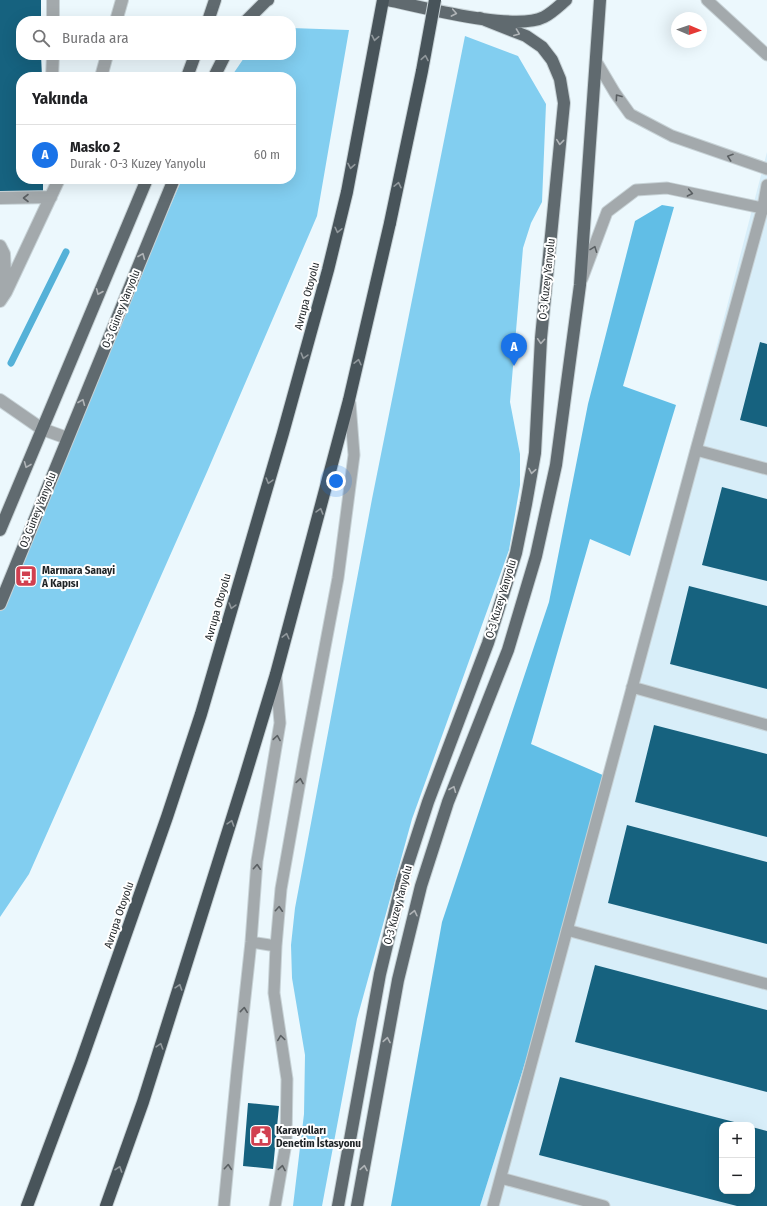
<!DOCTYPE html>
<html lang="tr">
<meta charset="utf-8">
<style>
:root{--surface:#fff;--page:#f2f2f2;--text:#202124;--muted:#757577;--line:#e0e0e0;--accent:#1a73e8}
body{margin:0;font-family:"Fira Sans Condensed",sans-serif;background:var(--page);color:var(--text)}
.controls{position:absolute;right:12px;bottom:12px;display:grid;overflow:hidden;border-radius:8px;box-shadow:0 4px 16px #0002}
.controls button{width:36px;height:36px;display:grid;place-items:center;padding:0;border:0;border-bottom:1px solid var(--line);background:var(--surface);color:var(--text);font:20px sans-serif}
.compass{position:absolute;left:671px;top:12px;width:36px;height:36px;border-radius:50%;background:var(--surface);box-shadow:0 4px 16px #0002;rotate:92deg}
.you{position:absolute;left:336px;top:481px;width:14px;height:14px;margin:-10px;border:3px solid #fff;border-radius:50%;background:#1a73e8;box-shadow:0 0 0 6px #1a73e833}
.badge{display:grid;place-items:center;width:26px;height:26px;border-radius:50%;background:var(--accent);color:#fff;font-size:13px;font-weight:700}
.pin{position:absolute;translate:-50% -33px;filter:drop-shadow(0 1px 2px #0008)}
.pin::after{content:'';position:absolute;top:21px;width:14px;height:12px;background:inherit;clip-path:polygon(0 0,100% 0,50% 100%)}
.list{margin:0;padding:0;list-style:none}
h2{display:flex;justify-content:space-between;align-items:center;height:52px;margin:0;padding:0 16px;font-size:17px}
h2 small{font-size:13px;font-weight:400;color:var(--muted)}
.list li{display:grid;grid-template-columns:26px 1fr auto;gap:12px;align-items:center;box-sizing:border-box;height:60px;padding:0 16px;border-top:1px solid var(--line)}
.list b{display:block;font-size:15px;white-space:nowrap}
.list p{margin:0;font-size:13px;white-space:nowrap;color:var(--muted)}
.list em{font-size:13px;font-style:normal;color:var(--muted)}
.icon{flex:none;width:22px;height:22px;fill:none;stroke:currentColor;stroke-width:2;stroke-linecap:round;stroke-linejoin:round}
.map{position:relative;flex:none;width:767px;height:1206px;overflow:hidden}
.search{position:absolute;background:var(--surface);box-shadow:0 4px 16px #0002;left:16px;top:16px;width:280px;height:44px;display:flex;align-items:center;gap:10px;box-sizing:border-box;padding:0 14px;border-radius:16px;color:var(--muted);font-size:15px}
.panel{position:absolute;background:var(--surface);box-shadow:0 4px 16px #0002;left:16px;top:72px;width:280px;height:112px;border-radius:16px}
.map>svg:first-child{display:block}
.built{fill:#d8eef9;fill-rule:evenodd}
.green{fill:#82cef0}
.forest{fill:#61bee6}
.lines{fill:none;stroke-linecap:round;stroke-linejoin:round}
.stream{stroke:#54b1d8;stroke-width:7}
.building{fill:#16627f}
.lane-casing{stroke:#c7d2d6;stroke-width:13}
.street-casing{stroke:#c7d2d6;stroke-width:14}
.primary-casing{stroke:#c7d2d6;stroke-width:14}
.highway-casing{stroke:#c7d2d6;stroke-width:14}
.lane{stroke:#a3a9ac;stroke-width:11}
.street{stroke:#a3a9ac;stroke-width:12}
.primary{stroke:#606a6f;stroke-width:12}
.highway{stroke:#48545a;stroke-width:12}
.highway-bridge-casing{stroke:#c7d2d6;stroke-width:14;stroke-linecap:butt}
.highway-bridge{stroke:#48545a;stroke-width:12}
.oneway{stroke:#b0b4b7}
.oneway2{stroke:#91989c}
.oneway3{stroke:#5a5f62}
.labels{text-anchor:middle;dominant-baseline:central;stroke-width:4;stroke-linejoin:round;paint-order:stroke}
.street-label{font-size:11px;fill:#1e2326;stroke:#fff}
.poi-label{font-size:11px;font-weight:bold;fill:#1e2326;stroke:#fff;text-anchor:start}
</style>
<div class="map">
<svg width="767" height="1206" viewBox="0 0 767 1206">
<rect width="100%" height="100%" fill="#ecf8fd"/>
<path class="built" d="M767,152V1206H480L558,958ZM722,1125H752V1191H722Z"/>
<path class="green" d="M291,28L349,30L317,216L207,472L29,874L0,917V600L182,179H291V77H231L246,55H291Z
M465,36L518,56L546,104L542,202L531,223L523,248L510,402L520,454V485L509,550L412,819L357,1019L322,1206H293L304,1114L305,1055L292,978L291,945L295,908L372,499Z"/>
<path class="forest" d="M662,205L674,207L623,386L676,405L630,556L590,539L531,744L605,776L558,958L480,1206H391L442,922L549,602L588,404L635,221Z"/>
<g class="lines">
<path class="stream" d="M11,363L66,252"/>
</g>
<path class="building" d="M0,0H41V21H21V55H41L42,77H21V179H43V192L0,193Z
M760,342L767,344V427L740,420Z
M722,487L767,499V581L702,565Z
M689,586L767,606V689L670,664Z
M654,725L767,754V837L635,802Z
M627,825L767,862V944L608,903Z
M595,965L767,1010V1092L575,1042Z
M560,1077L742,1124L722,1125V1191H752V1127L767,1131V1206H737L539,1155Z
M248,1103L279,1106L273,1169L243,1166Z"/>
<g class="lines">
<g class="lane-casing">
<path id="lane" d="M707,0L767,55
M596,61L615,93L630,114L672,136L767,169
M582,279L607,212L636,190L667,188L767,209
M696,450L767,469
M632,687L767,725
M567,930L767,984
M251,942L276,946
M501,1178L604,1206
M224,1206L237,1071L251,942L257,861L280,723L276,676
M275,1206L286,1143L287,1079L274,993L276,946L281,889L305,753L338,578L354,455L350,403
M493,1206L696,450L763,207L767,185"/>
</g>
<g class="street-casing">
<path id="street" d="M53,21V0
M116,21L122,0
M52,77L53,55
M101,77L107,55
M0,198L51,197
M0,246L4,254L6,292L0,301
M6,292L59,179
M0,400L42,429L67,438"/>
</g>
<g class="primary-casing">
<path id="primary" d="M388,0C422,7 515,32 544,17C552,13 560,5 566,0
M208,21L215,0
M246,21L266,1L268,0
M187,77L195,55
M214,77L225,55
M0,530L147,179
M0,604L174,179
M338,1206L380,974L402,882L428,802L488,643L516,553L526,504L535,453L541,338L564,103L560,79L552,60L542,47L526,36L480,18
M357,1206L398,980L421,886L448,802L508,650L536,556L556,465L580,285L600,0"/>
</g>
<g class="highway-casing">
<path id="highway" d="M27,1206L81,1062L167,817L201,714L283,433L328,270L347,192L383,0
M106,1206L143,1102L244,780L276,674L349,400L390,223"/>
</g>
<use href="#lane" class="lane"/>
<use href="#street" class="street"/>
<use href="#primary" class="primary"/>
<use href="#highway" class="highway"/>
<g class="highway-bridge-casing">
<path id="highway-bridge" d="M390,223L422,71L435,0"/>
</g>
<use href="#highway-bridge" class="highway-bridge"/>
</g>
<defs><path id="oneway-chevron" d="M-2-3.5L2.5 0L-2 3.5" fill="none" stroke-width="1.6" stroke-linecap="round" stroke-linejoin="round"/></defs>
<g class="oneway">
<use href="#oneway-chevron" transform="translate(454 13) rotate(11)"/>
<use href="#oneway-chevron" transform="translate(517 33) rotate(21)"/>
<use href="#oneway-chevron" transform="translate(560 142) rotate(96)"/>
<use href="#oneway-chevron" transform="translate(142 256) rotate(-68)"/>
<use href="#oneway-chevron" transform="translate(99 292) rotate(113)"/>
<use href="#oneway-chevron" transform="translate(541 341) rotate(94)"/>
<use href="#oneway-chevron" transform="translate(82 402) rotate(-68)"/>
<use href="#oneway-chevron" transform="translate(27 465) rotate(112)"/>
<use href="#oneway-chevron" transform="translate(532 471) rotate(100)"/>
<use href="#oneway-chevron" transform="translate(453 789) rotate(-68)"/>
<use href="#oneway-chevron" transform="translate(414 913) rotate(-77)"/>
<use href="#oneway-chevron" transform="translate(387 1040) rotate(-80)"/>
<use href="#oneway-chevron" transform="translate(364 1168) rotate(-80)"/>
</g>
<g class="oneway2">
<use href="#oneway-chevron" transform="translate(375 38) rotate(101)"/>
<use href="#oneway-chevron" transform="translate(425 58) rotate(-80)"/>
<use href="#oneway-chevron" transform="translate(351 166) rotate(100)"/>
<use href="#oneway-chevron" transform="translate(398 185) rotate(-78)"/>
<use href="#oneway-chevron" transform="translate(338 230) rotate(103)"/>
<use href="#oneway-chevron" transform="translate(304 356) rotate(106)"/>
<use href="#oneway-chevron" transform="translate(358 362) rotate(-77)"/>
<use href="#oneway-chevron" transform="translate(269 481) rotate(106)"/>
<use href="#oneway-chevron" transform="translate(320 511) rotate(-74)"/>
<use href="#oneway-chevron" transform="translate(232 606) rotate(106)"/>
<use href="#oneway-chevron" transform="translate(286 636) rotate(-76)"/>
<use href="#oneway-chevron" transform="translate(231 823) rotate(-72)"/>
<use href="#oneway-chevron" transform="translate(179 987) rotate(-72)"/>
<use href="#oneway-chevron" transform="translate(160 1046) rotate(-73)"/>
<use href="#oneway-chevron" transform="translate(119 1169) rotate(-71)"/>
</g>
<g class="oneway3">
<use href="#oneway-chevron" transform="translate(618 97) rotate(-126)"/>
<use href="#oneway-chevron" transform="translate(730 157) rotate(-161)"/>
<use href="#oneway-chevron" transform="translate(690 193) rotate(11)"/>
<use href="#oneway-chevron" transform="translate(26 198) rotate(180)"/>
<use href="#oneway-chevron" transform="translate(594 249) rotate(-69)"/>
<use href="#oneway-chevron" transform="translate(277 738) rotate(-81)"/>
<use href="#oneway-chevron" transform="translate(300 781) rotate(-80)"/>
<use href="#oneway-chevron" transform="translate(257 867) rotate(-86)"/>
<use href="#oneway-chevron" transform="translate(279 909) rotate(-86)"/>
<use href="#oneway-chevron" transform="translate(244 1010) rotate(-84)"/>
<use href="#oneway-chevron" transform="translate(281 1038) rotate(-98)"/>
<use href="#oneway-chevron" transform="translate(228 1167) rotate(-85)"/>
<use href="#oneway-chevron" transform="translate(282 1168) rotate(-80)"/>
</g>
<defs>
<g id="bus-square" transform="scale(1.15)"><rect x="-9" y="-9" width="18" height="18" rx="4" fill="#d14050" stroke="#fff"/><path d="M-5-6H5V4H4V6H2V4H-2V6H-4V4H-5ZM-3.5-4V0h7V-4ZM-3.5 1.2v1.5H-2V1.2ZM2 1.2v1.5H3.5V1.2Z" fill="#fff"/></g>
<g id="civic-square" transform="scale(1.15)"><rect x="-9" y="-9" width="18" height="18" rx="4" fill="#d14050" stroke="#fff"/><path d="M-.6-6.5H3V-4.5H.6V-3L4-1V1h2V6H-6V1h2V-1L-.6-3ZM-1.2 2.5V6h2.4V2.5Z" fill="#fff"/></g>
</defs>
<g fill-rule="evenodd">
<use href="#bus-square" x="26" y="576"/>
<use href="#civic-square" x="261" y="1136"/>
</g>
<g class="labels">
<g class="street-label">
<text transform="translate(547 279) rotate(-84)">O-3 Kuzey Yanyolu</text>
<text transform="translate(307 296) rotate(-75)">Avrupa Otoyolu</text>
<text transform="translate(121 309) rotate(-68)">O-3 Güney Yanyolu</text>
<text transform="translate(38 510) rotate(-68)">O3 Güney Yanyolu</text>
<text transform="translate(501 599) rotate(-73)">O-3 Kuzey Yanyolu</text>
<text transform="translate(218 607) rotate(-74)">Avrupa Otoyolu</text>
<text transform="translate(398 905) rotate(-75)">O-3 Kuzey Yanyolu</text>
<text transform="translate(119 915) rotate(-71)">Avrupa Otoyolu</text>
</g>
<g class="poi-label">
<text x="42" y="570">Marmara Sanayi<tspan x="42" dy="13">A Kapısı</tspan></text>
<text x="276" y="1130">Karayolları<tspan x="276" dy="13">Denetim İstasyonu</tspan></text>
</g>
</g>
</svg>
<div class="controls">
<button>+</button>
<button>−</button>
</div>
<svg class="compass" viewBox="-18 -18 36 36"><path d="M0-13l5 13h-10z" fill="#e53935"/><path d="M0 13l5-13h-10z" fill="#757577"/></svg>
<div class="you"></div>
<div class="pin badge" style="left:514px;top:366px">A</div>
<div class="search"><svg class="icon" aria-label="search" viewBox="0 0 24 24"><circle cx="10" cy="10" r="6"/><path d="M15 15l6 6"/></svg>Burada ara</div>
<section class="panel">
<h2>Yakında<small></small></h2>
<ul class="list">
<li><span class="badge">A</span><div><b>Masko 2</b><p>Durak · O-3 Kuzey Yanyolu</p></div><em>60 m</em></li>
</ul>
</section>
</div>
